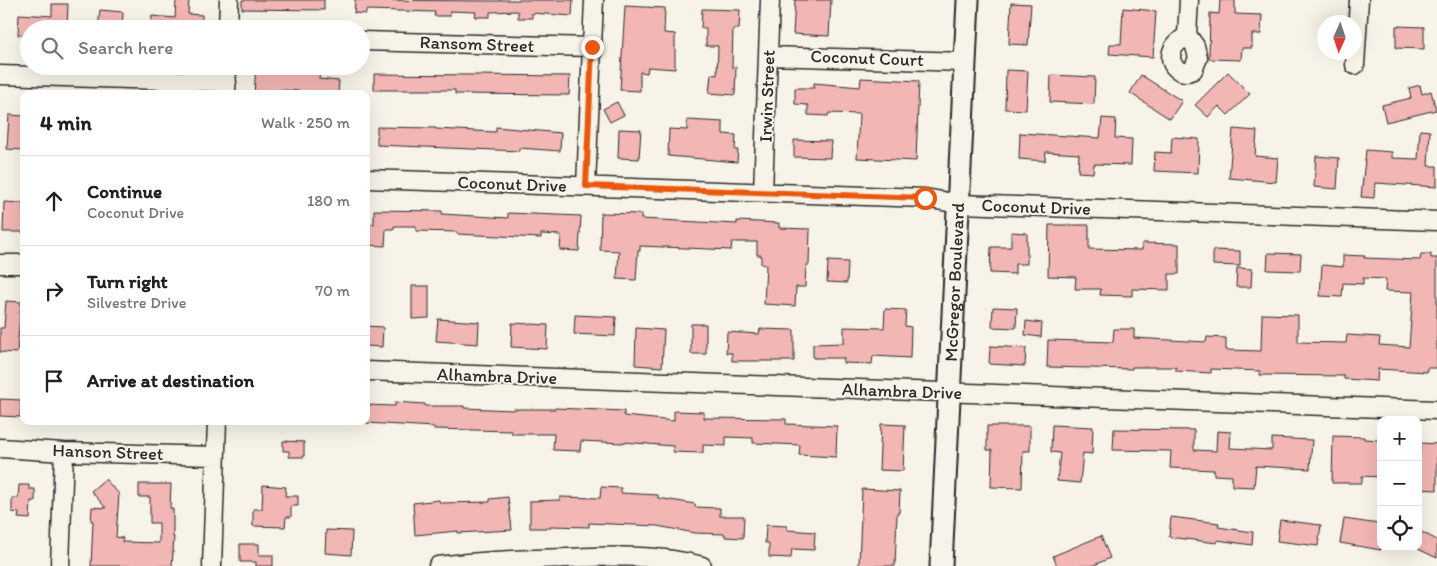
<!DOCTYPE html>
<meta charset="utf-8">
<style>
:root{--surface:#fff;--page:#f6f6f6;--text:#202124;--muted:#757577;--line:#e0e0e0}
body{margin:0;font-family:Itim,sans-serif;background:var(--page);color:var(--text)}
.controls{position:absolute;right:15px;bottom:15px;display:grid;overflow:hidden;border-radius:10px;box-shadow:0 5px 20px #0002}
.controls button{width:45px;height:45px;display:grid;place-items:center;padding:0;border:0;border-bottom:1px solid var(--line);background:var(--surface);color:var(--text);font:25px sans-serif}
.compass{position:absolute;left:1317px;top:15px;width:45px;height:45px;border-radius:50%;background:var(--surface);box-shadow:0 5px 20px #0002;rotate:183deg}
.stop{position:absolute;width:15px;height:15px;margin:-11px;border:4px solid #ea580c;border-radius:50%;background:#fff}
.stop.end{background:#ea580c;border-color:#fff;box-shadow:0 1px 5px #0008}
.list{margin:0;padding:0;list-style:none}
h2{display:flex;justify-content:space-between;align-items:center;height:65px;margin:0;padding:0 20px;font-size:21px}
h2 small{font-size:16px;font-weight:400;color:var(--muted)}
.list li{display:grid;grid-template-columns:32px 1fr auto;gap:15px;align-items:center;box-sizing:border-box;height:90px;padding:0 20px;border-top:1px solid var(--line)}
.list b{display:block;font-size:19px;white-space:nowrap}
.list p{margin:0;font-size:16px;white-space:nowrap;color:var(--muted)}
.list em{font-size:16px;font-style:normal;color:var(--muted)}
.icon{flex:none;width:28px;height:28px;fill:none;stroke:currentColor;stroke-width:2;stroke-linecap:round;stroke-linejoin:round}
.map{position:relative;flex:none;width:1437px;height:566px;overflow:hidden}
.search{position:absolute;background:var(--surface);box-shadow:0 5px 20px #0002;left:20px;top:20px;width:350px;height:55px;display:flex;align-items:center;gap:12px;box-sizing:border-box;padding:0 18px;border-radius:28px;color:var(--muted);font-size:19px}
.panel{position:absolute;background:var(--surface);box-shadow:0 5px 20px #0002;left:20px;top:90px;width:350px;height:335px;border-radius:10px}
.map>svg:first-child{display:block}
.building{fill:#f2b6b4;stroke:#2b2b2b}
.lines{fill:none;stroke-linecap:round;stroke-linejoin:round}
.minor-casing{stroke:#2b2b2b;stroke-width:21}
.major-casing{stroke:#2b2b2b;stroke-width:25}
.minor{stroke:#f7f3e8;stroke-width:18}
.major{stroke:#f7f3e8;stroke-width:21}
.route{stroke:#ea580c;stroke-width:6}
.labels{text-anchor:middle;dominant-baseline:central;stroke-width:4;stroke-linejoin:round;paint-order:stroke}
.street-label{font-size:18px;fill:#2b2b2b;stroke:#f7f3e8}
</style>
<div class="map">
<svg width="1437" height="566" viewBox="0 0 1437 566">
<rect width="100%" height="100%" fill="#f7f3e8"/>
<filter id="ink" filterUnits="userSpaceOnUse"><feTurbulence type="fractalNoise" baseFrequency=".02" numOctaves="2"/><feDisplacementMap in="SourceGraphic" scale="10" xChannelSelector="R" yChannelSelector="G"/><feConvolveMatrix kernelMatrix="1 2 1 2 8 2 1 2 1" color-interpolation-filters="sRGB"/></filter>
<g filter="url(#ink)">
<path class="building" d="M176,0H189L188,14L202,15V29H151L152,16L175,18Z
M242,0H324V10L242,9Z
M355,0L500,1V0H573L572,16L532,13V18H518V11L490,12V17H475L476,12L450,11V16H434L435,12L366,10V14L354,13Z
M795,0H831L829,36L793,34Z
M1220,0H1235V14L1262,15L1261,34H1252V48H1242L1241,60L1209,59L1210,13L1219,14Z
M1011,3L1031,4L1028,45L1009,44Z
M52,4H68L67,29H29V36L18,35L19,14L52,16Z
M625,6L665,8L664,33L675,34V69L648,67L647,73L640,72V91L620,90Z
M1123,8L1156,11L1153,57L1109,54L1110,44H1121Z
M702,9L740,10L739,29H733L732,67H736L735,95L709,93L711,74L717,75L718,46H706V28H701Z
M100,10L123,12L122,29H98Z
M1396,26L1424,27V49L1396,48Z
M256,66L320,70L319,79L339,81L338,94L312,92V94H300V91L279,90L278,94H254Z
M1006,70L1028,71L1026,110L1005,109Z
M1228,72L1250,94L1228,115L1219,106L1208,117L1195,105Z
M374,74L570,76L569,95L455,94V90H374Z
M1051,75L1095,77L1094,104L1050,102Z
M1141,75L1182,101L1170,119L1130,93Z
M861,78L919,81L916,161L857,158L859,114L829,113L828,116L808,115V105L795,104V88H814V83L860,87Z
M1420,85L1422,94L1431,91L1436,110L1386,122L1382,105L1411,98L1409,88Z
M617,102L624,115L610,122L603,109Z
M9,115L24,116L23,150L7,149Z
M1102,118L1116,119L1115,138L1132,139L1131,165L1094,164L1093,173L1078,172L1079,154L1046,152L1045,161L1019,159L1020,133L1100,138Z
M687,120L723,122V134L736,135L735,150H738L737,162L668,156L669,129L687,130Z
M377,127L436,128V129L496,132V127L561,133L560,151L519,148V151L377,145Z
M619,129L641,130L639,159L618,158Z
M1233,129L1257,131L1255,156L1278,158L1276,182L1229,178Z
M1420,130L1430,131L1428,166H1437V187L1375,183L1374,198L1361,197L1366,150L1392,152V158L1418,159Z
M1172,137L1199,139L1198,173L1154,171L1155,152L1171,153Z
M794,140L831,141L830,158L794,157Z
M1316,156L1339,158L1337,189L1314,187Z
M4,202L23,203L24,232H3Z
M374,210L442,211V214L508,218V213L581,216L579,251L560,250L561,235L541,234V238L457,234V232L416,231V226H394V229H386L385,246L366,245L367,224H374Z
M601,213L641,214V219L737,224V221L779,223V228L810,229L809,265H806L805,287H796L795,306L764,304L766,265L761,264V255H757V242H732L731,250L640,246V251H638L636,280L617,279L619,251L600,250Z
M1049,225H1089V249L1142,250V243L1179,244V274H1169V290L1132,289V296L1100,295L1101,289H1075L1076,277L1048,276Z
M1011,232L1027,233V264H1015V274L990,273L991,247H1011Z
M1213,250L1240,251V266L1213,265Z
M1268,253L1301,254L1300,271L1267,270Z
M1421,254H1431V258H1437V368H1427V372L1378,369L1377,381L1344,379V376L1260,375V371L1211,369V373L1176,371V367H1132V369L1047,367L1048,340L1113,342L1114,329H1134V338L1206,342L1207,337L1226,338V350L1261,351L1262,314L1298,315V342L1346,343L1347,335L1380,337L1379,345L1409,347L1413,292L1385,291L1386,279L1363,278V284L1343,283L1342,297L1320,296L1322,265L1343,267V255L1365,256L1364,258L1420,260Z
M828,261L848,262L847,283L827,282Z
M1237,268L1252,269L1251,287H1236Z
M412,286H429V318L412,319Z
M6,301L21,302L17,353L0,352V328H4Z
M993,307L1017,308L1016,328L992,327Z
M885,309L906,310L905,326L911,327L910,358L873,356L872,364L843,363L844,358H813V344L844,343V327L884,328Z
M575,315L616,317L615,336L574,334Z
M438,319L479,322L478,344L436,341Z
M1026,321L1042,323L1041,337L1025,335Z
M512,323L548,325L547,349L511,347Z
M691,324H706V354H691Z
M366,326L383,327L382,347L366,346Z
M636,328L664,330L662,367L635,365Z
M760,329L794,330V361H732V353H726L727,332L759,334Z
M990,346L1026,348L1025,366L989,364Z
M0,399L21,400L20,417L0,416Z
M395,402L425,404V406H464V408L513,410V409H555V408L624,411V416L674,421V411L704,412V418L786,419V424L837,426L836,457L799,455L800,445L753,443V438L726,437V446L703,445V453L673,452V446L623,442V443L581,441L580,451L553,450L554,434H512V431L434,429V427L366,423V405L395,406Z
M881,424L905,425L903,471L879,470Z
M1052,425L1093,427L1092,454L1083,453L1080,483L1057,481L1060,453L1051,452Z
M987,426H1030V451H1023L1022,488L991,487L992,450H987Z
M1114,429L1194,430V450L1216,451L1217,431L1231,432L1230,448L1272,450V438L1312,440L1310,469L1256,466L1254,487L1232,486V476L1214,475V470L1170,468L1171,451L1113,450Z
M1333,436L1364,437V439L1381,440V477L1362,476V483H1332Z
M283,441L304,442V457H289V451H283Z
M1421,443L1437,444V490L1418,489V468Z
M105,479L119,494L116,537L123,538L122,542L159,543V523H150V497H139V484H171L170,508L173,509V537H174L172,566H91L93,521H91L92,507L106,508L91,491Z
M19,485H29V489H35V501H31L30,519L18,518L19,513L12,512V498H18Z
M263,485L286,487L285,496H298V506H291V517H286L285,527L253,526V509H262Z
M601,487L621,488V493L658,495V498L695,504V507L720,508V516H744L743,538L725,537V534L695,533L657,526L589,523V527L551,526V528H530V501L560,500V497L600,498Z
M862,489L900,491L899,513H897L895,566H859Z
M508,497L512,530L458,533V531L415,535L413,503L439,500L440,503L490,502V499Z
M1171,517L1219,523L1218,527L1253,532L1252,545L1217,540V543L1169,537Z
M1344,519L1379,524L1381,550L1340,543Z
M1280,520L1321,525L1318,546L1277,541Z
M766,525L787,526V530L815,532L814,550L792,549L791,558L769,557V543H765Z
M326,530L352,531L351,555L325,553Z
M1418,530L1437,540V558L1418,549Z
M1101,536L1110,558L1092,566H1057L1053,556Z
M240,544H259V555H273V566H256V562H240Z"/>
<g class="lines">
<g class="minor-casing">
<path id="minor" d="M228,29L229,0
M1187,35C1183,39 1175,43 1173,49C1166,63 1179,77 1193,70L1198,58L1195,46L1187,35L1189,0
M361,41L592,47
M769,56L965,62
M1355,65L1359,0
M0,75L227,82
M226,93L227,66
M366,179L925,198L959,204L1437,221
M586,186L594,0
M763,192L770,0
M0,264H24
M366,371L1437,410
M0,448L64,452L215,456
M60,566L64,452
M212,566L217,421
M438,566C481,561 525,559 568,558C613,556 658,554 702,566"/>
</g>
<g class="major-casing">
<g id="major">
<path id="s1" d="M941,566L968,0"/>
</g>
</g>
<use href="#minor" class="minor"/>
<use href="#major" class="major"/>
</g>
</g>
<g class="lines" filter="url(#ink)">
<path class="route" d="M592,47L586,186L925,198"/>
</g>
<g class="labels">
<g class="street-label">
<text transform="translate(477 44) rotate(2)">Ransom Street</text>
<text transform="translate(867 58) rotate(2)">Coconut Court</text>
<text transform="translate(767 96) rotate(-88)">Irwin Street</text>
<text transform="translate(512 184) rotate(2)">Coconut Drive</text>
<text transform="translate(1036 207) rotate(2)">Coconut Drive</text>
<text stroke="none"><textPath href="#s1" startOffset="284">McGregor Boulevard</textPath></text>
<text transform="translate(497 376) rotate(2)">Alhambra Drive</text>
<text transform="translate(902 391) rotate(2)">Alhambra Drive</text>
<text transform="translate(108 452) rotate(2)">Hanson Street</text>
</g>
</g>
</svg>
<div class="controls">
<button>+</button>
<button>−</button>
<button><svg class="icon" aria-label="locate" viewBox="0 0 24 24"><circle cx="12" cy="12" r="6"/><path d="M12 2v4M12 18v4M2 12h4M18 12h4"/></svg></button>
</div>
<svg class="compass" viewBox="-18 -18 36 36"><path d="M0-13l5 13h-10z" fill="#e53935"/><path d="M0 13l5-13h-10z" fill="#757577"/></svg>
<div class="stop" style="left:925px;top:198px"></div>
<div class="stop end" style="left:592px;top:47px"></div>
<div class="search"><svg class="icon" aria-label="search" viewBox="0 0 24 24"><circle cx="10" cy="10" r="6"/><path d="M15 15l6 6"/></svg>Search here</div>
<section class="panel">
<h2>4 min<small>Walk · 250 m</small></h2>
<ul class="list">
<li><svg class="icon" aria-label="ahead" viewBox="0 0 24 24"><path d="M12 20V5M6 11l6-6 6 6"/></svg><div><b>Continue</b><p>Coconut Drive</p></div><em>180 m</em></li>
<li><svg class="icon" aria-label="right" viewBox="0 0 24 24"><path d="M7 20v-9h11M14 6l5 5-5 5"/></svg><div><b>Turn right</b><p>Silvestre Drive</p></div><em>70 m</em></li>
<li><svg class="icon" aria-label="arrive" viewBox="0 0 24 24"><path d="M6 21V4h12l-3 4 3 4H6"/></svg><div><b>Arrive at destination</b></div></li>
</ul>
</section>
</div>
